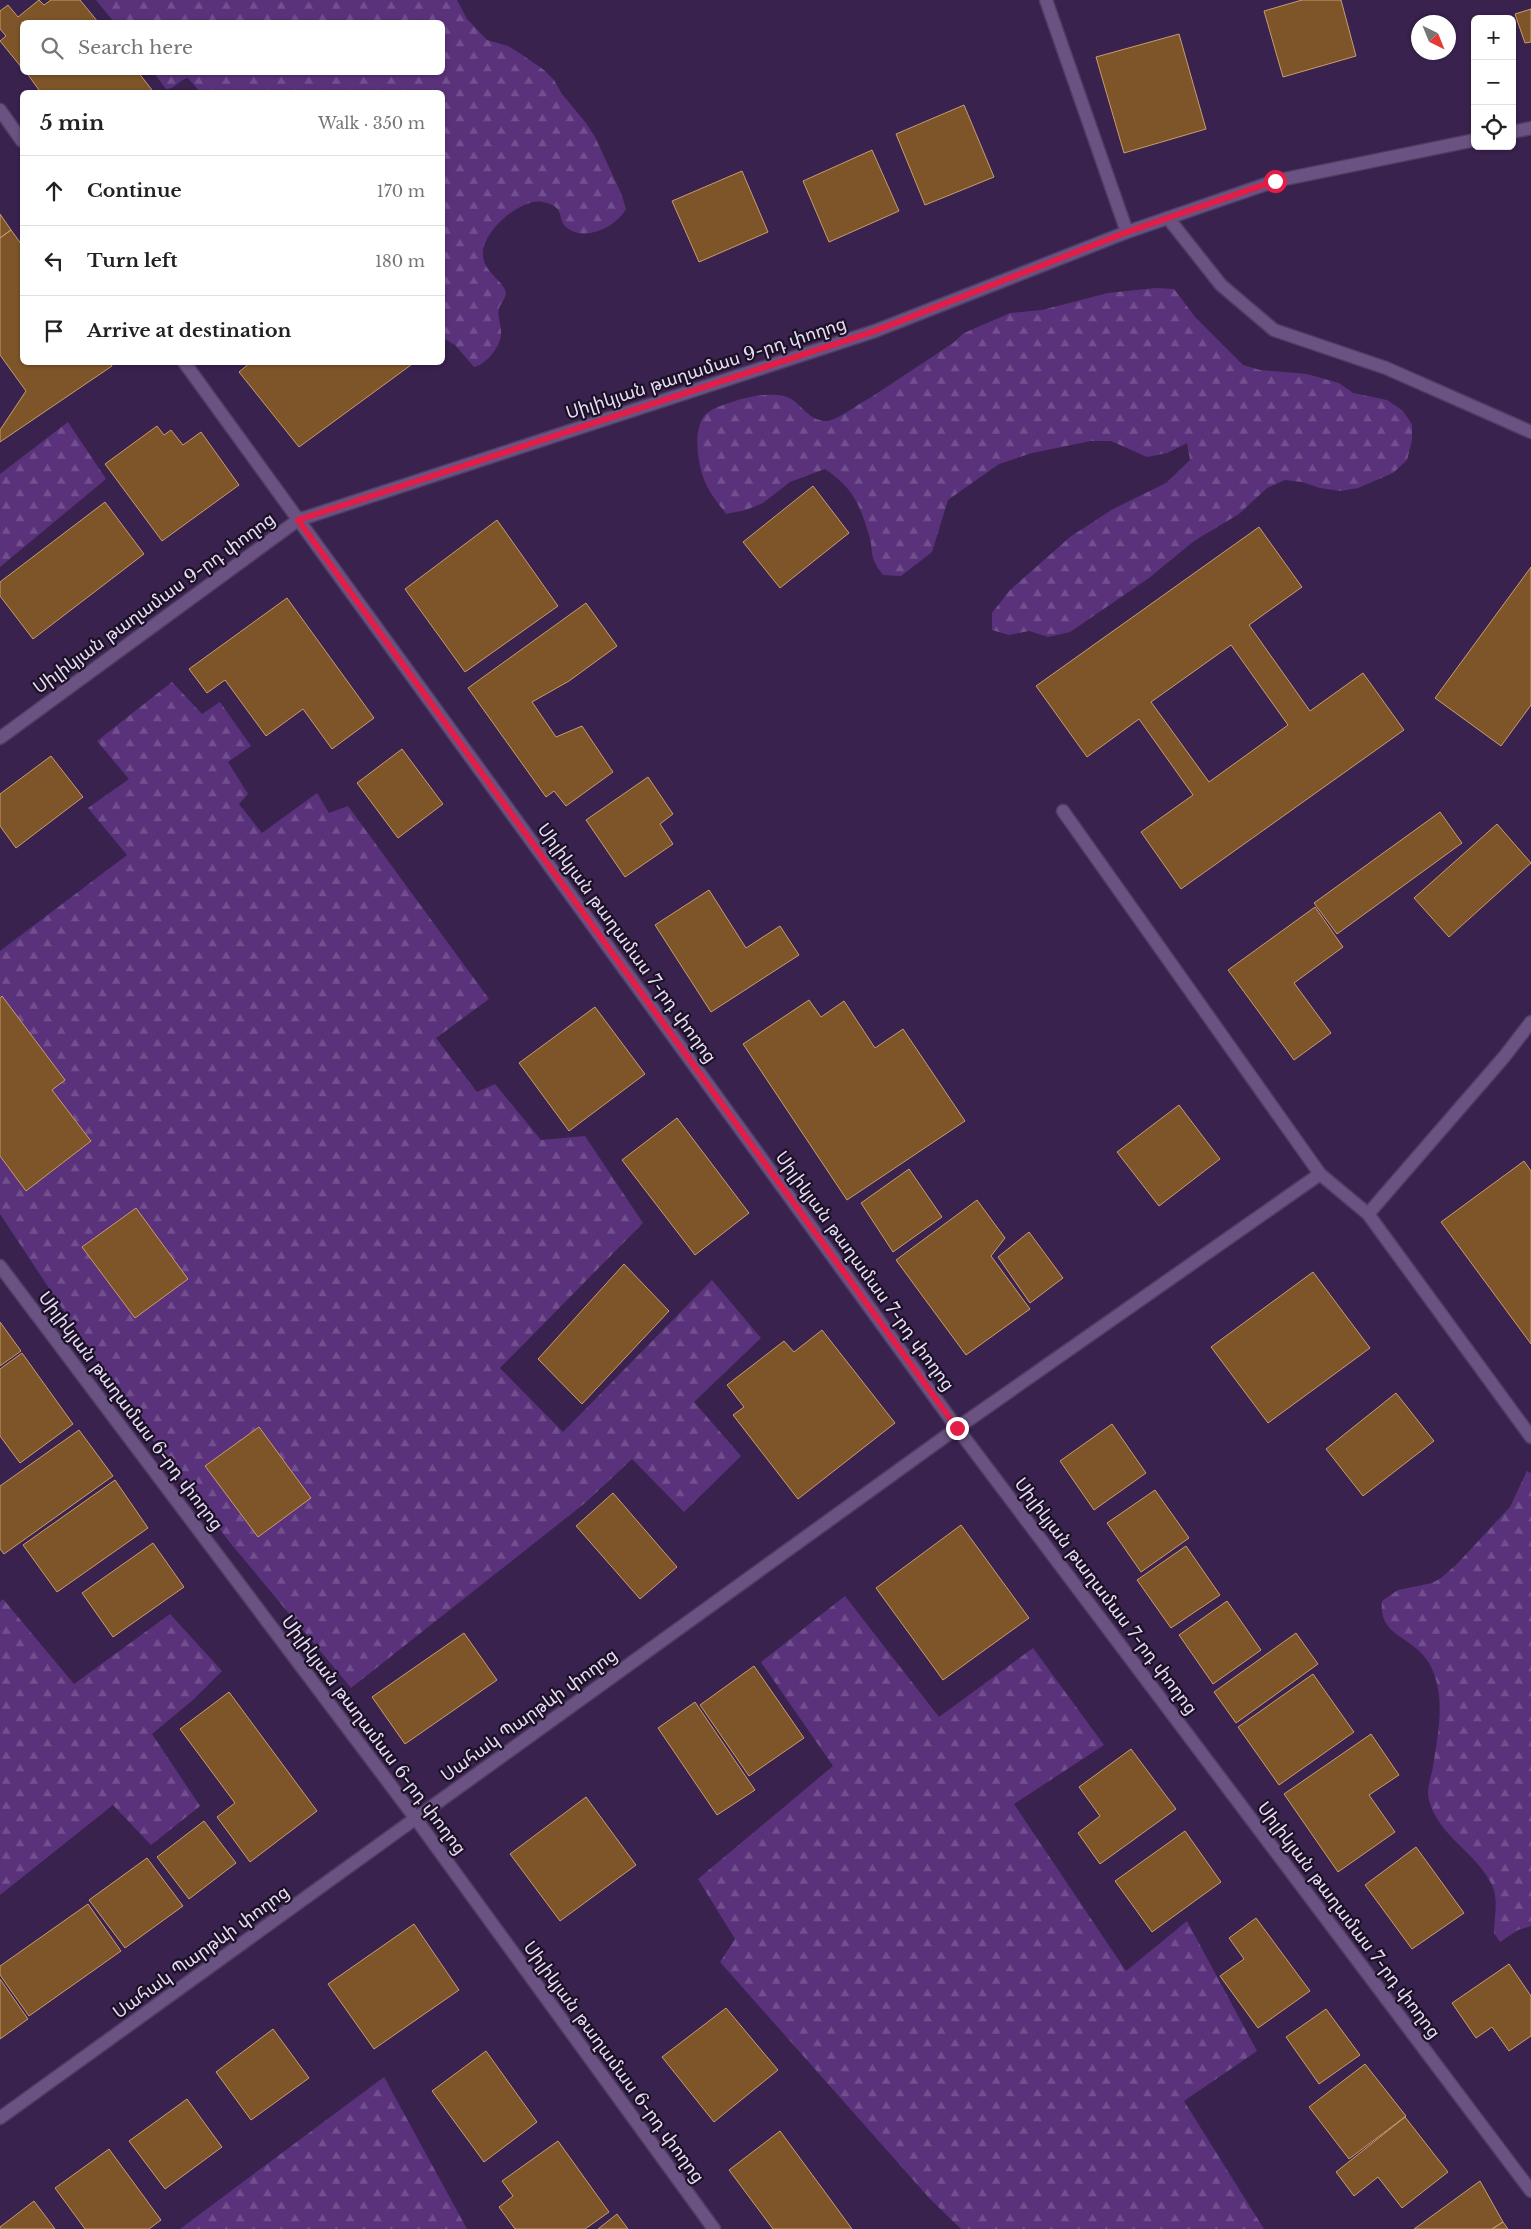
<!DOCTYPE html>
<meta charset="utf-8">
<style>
:root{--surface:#fff;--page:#f6f6f6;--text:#222;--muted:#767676;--line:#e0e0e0}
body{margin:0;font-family:"Libre Baskerville","Noto Sans Armenian",serif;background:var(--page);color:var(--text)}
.controls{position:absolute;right:15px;top:15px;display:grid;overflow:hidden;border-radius:8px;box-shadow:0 1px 4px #0004}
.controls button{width:45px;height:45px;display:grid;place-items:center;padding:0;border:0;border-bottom:1px solid var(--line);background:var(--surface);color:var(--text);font:25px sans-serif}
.compass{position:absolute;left:1411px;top:15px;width:45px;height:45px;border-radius:50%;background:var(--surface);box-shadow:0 1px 4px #0004;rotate:137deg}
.stop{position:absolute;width:15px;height:15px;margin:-11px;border:4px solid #e11d48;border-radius:50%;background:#fff}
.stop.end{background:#e11d48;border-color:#fff;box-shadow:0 1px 5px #0008}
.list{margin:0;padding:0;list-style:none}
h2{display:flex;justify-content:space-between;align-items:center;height:65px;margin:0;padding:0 20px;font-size:21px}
h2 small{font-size:16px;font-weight:400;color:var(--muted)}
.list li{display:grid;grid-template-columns:32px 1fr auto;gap:15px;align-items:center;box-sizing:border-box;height:70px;padding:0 20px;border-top:1px solid var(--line)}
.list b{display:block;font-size:19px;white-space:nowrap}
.list em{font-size:16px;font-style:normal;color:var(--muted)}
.icon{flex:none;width:28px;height:28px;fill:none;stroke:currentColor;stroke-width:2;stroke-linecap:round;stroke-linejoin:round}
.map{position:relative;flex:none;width:1531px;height:2229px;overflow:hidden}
.search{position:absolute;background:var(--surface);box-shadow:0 1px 4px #0004;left:20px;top:20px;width:425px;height:55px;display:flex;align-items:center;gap:12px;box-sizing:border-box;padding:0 18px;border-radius:8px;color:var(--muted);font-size:19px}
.panel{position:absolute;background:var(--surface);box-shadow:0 1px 4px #0004;left:20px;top:90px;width:425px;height:275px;border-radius:8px}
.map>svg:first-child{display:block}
.forest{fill:url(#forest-firs)}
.building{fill:#7d5529;stroke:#c89c6f;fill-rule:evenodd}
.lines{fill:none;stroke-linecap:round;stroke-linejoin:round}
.lane-casing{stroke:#513c62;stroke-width:15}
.street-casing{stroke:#513c62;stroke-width:15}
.lane{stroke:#6a5282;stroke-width:12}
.street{stroke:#6a5282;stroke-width:12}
.route{stroke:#e11d48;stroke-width:6}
.labels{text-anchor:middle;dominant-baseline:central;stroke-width:4.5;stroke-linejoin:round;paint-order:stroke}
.street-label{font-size:18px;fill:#e9dcf8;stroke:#1c1225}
</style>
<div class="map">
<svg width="1531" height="2229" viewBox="0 0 1531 2229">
<defs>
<pattern id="forest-firs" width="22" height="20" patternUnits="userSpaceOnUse" patternTransform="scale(1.25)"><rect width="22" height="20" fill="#5a327b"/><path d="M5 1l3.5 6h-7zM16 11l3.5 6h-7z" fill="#724f8e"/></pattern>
</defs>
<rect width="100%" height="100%" fill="#39224e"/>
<path class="forest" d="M96,0H457L467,19L487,40L508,46L518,52L544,70L554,80L562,94L586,123L595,137L621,193L626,209C616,227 585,242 567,228C556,219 567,207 543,202C521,197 480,233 483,256C484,273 505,281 506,294C505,299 501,303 499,308C497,315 501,324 501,332C502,345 487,364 474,367L455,345L443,338L442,92H200L188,78C179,79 176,89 166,89L154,73L442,72V22H114Z
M1156,288L1174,289L1195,317L1243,365L1260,370L1307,374L1339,383L1353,393L1387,400L1402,410L1412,424V440L1407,460L1393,473L1358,488L1340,491L1320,488L1302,482L1285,480L1267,488L1239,514L1194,541L1149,578L1070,632L1048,637L1029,631L1009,635L992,630V613L1010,590L1070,537L1113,509L1166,483L1190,460L1187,443L1167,453L1147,457L1111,441H1091L1032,453L999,464L948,500L932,552L901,576L883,575C879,570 875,564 873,558C871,552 872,545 870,539C861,507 854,488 825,469L790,482L763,503L746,510L726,514C719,504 710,494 705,482C698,465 691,427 707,413C715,407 726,404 735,401C751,396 768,393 784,396C800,400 807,421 826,421C839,420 857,404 870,398L953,343L964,333L1010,313L1042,310L1108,293Z
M68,422L106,479L0,567V474Z
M172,682L202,714L220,702L251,746L228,762L248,794L239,804L262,833L317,793L329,813L348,806L489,999L436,1038L477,1092L495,1084L541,1140L585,1136L643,1223L500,1368L563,1432L712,1280L761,1338L694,1402L741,1456L684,1512L632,1459L585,1503L351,1688L232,1545L176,1473L115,1388L0,1214V951L127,855L88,808L129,779L97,741Z
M1527,1471L1531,1473V1926L1518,1930L1500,1942L1494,1933C1494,1917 1499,1900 1492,1885C1477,1853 1438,1836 1429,1800C1426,1789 1431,1778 1433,1767C1438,1733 1447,1695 1429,1663C1412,1635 1378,1637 1382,1601L1398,1590L1432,1583L1441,1578L1457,1564L1510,1507Z
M845,1596L939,1717L1033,1648L1104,1745L1014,1804L1126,1971L1187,1921L1257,2051L1184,2101L1264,2229H961L930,2199L720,1962L735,1939L698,1879L833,1766L761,1662Z
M3,1599L74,1684L170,1614L222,1671L194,1699L152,1734L200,1806L151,1845L113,1805L0,1895V1602Z
M384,2077L467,2229H180Z"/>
<path class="building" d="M39,0L44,5L51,0H80L98,22H22V68L0,41L6,36L0,29V11L8,5L18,17Z
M1302,0H1341L1356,56L1283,77L1264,11Z
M1531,9V42L1525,43L1515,14Z
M1179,34L1206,129L1124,153L1096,57Z
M26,72H74L77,75L80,72H138L152,90L148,92H36L39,90Z
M964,105L994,177L925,205L896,134Z
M872,150L899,211L829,242L803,181Z
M742,171L768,232L699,262L672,201Z
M0,214L11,230L0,238Z
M11,230L22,245V362H110L112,366L0,442V430L26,391L0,355V238Z
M251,362H415L299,447L239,372Z
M157,426L164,435L171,430L183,445L201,432L239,485L162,541L105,464Z
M813,486L849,533L780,588L743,542Z
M105,502L144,554L33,639L0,596V582Z
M497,520L558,606L465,672L405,589Z
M1259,527L1302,587L1249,625L1310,711L1363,673L1404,730L1181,889L1141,832L1193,795L1139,719L1087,757L1036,686ZM1231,645L1288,725L1209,782L1151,702Z
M1531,567V705L1501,746L1435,698Z
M287,598L374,718L332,749L303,709L266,736L225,680L207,693L189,669Z
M586,603L617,646L569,681L532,702L556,737L582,726L613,772L566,806L554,791L546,797L468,688Z
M402,749L443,804L398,838L357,783Z
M51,756L83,797L16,848L0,826V794Z
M648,777L673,814L660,824L673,844L625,877L586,820Z
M1440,812L1462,843L1337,934L1314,903Z
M1497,824L1531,863L1449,937L1414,898Z
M709,890L746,948L780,926L799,955L711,1012L655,925Z
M1315,907L1343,947L1294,983L1331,1033L1294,1060L1228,970Z
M2,996L65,1080L52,1090L91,1141L26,1191L0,1156V998Z
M809,1000L821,1017L844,1001L875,1048L903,1029L965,1121L847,1200L743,1044Z
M595,1007L645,1074L569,1131L519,1063Z
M1179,1105L1220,1159L1159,1206L1117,1152Z
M677,1118L749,1213L695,1255L622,1160Z
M1524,1161L1531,1171V1344L1441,1222Z
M909,1169L942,1217L893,1252L861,1203Z
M977,1200L1005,1238L991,1256L1030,1309L966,1355L896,1260Z
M136,1208L188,1279L135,1318L82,1247Z
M1029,1232L1063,1278L1030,1303L998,1257Z
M624,1264L669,1311L582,1404L538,1359Z
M1313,1272L1370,1348L1268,1423L1211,1347Z
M0,1322L21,1351L0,1366Z
M822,1330L895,1423L798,1499L733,1415L744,1407L727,1385L784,1341L794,1352Z
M22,1353L73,1424L20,1463L0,1436V1369Z
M1396,1393L1434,1441L1363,1496L1326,1449Z
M1112,1424L1146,1473L1094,1510L1060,1461Z
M259,1427L311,1498L258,1537L205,1466Z
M79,1430L113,1476L4,1554L0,1549V1486Z
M115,1480L148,1528L57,1592L23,1545Z
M1155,1490L1189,1538L1141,1572L1107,1523Z
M613,1493L677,1567L640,1599L576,1526Z
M961,1525L1029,1618L943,1680L876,1588Z
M153,1543L184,1587L113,1637L82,1593Z
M1186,1546L1220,1595L1171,1628L1137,1580Z
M1227,1601L1261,1650L1213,1684L1179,1635Z
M464,1633L497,1680L405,1744L372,1697Z
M1296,1633L1318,1664L1236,1723L1214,1692Z
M754,1666L804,1738L749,1776L700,1705Z
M1313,1674L1354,1732L1279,1785L1238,1727Z
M229,1692L317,1811L250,1862L217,1817L235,1803L180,1729Z
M695,1702L755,1790L717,1815L658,1728Z
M1371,1734L1399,1775L1369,1795L1395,1832L1338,1872L1284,1794Z
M1131,1749L1176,1809L1100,1864L1078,1833L1100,1816L1079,1787Z
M586,1797L636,1865L560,1921L510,1854Z
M204,1821L236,1863L189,1899L157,1857Z
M1185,1831L1221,1882L1152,1932L1115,1881Z
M1416,1847L1464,1913L1412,1949L1365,1885Z
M147,1858L183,1906L125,1948L89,1900Z
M88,1904L121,1951L29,2016L0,1975V1966Z
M1256,1918L1310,1991L1258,2028L1220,1976L1244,1959L1229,1938Z
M414,1924L459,1990L374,2049L328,1984Z
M1509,1964L1531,1996V2036L1509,2051L1492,2027L1476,2038L1452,2003Z
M0,1979L28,2019L0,2039Z
M726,2008L778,2070L714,2122L662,2057Z
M1326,2009L1360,2055L1319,2084L1286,2037Z
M273,2029L309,2078L251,2120L216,2072Z
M486,2051L537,2122L484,2162L432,2091Z
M1365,2064L1406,2116L1349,2159L1309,2107Z
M187,2099L222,2147L165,2189L129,2141Z
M1405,2117L1448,2172L1402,2208L1378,2177L1354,2196L1336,2172Z
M780,2131L833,2203L852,2229H773L729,2170Z
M558,2141L609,2212L585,2229H515L499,2207L513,2196L502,2181Z
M109,2149L161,2220L149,2229H85L55,2188Z
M1480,2181L1503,2222L1492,2229H1414Z
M34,2201L55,2229H0V2227Z
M617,2214L628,2229H598Z
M1503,2222L1508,2229H1492Z"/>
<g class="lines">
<g class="lane-casing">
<path id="lane" d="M1168,218L1221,285L1274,330L1386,368L1531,432
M1063,811L1320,1174
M1368,1214L1504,1057L1531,1022
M957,1428L1320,1174L1368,1214L1531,1437"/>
</g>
<g class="street-casing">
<path id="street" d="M1046,0L1127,232
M0,110L22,141
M1512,132L1531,128
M184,362L957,1428L1531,2191
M0,738L298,520L875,331L1127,232L1275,181L1475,140
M0,1266L416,1819L714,2229
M0,2118L957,1428"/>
</g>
<use href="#lane" class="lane"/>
<use href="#street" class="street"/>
</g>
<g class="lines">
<path class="route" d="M957,1428L298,520L875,331L1127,232L1275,181"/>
</g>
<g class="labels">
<g class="street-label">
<text transform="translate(706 368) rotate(-18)">Սիլիկյան թաղամաս 9-րդ փողոց</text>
<text transform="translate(154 603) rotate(-36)">Սիլիկյան թաղամաս 9-րդ փողոց</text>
<text transform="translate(627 943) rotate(54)">Սիլիկյան թաղամաս 7-րդ փողոց</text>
<text transform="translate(865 1271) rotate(54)">Սիլիկյան թաղամաս 7-րդ փողոց</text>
<text transform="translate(131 1411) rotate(53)">Սիլիկյան թաղամաս 6-րդ փողոց</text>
<text transform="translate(1106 1596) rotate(53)">Սիլիկյան թաղամաս 7-րդ փողոց</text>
<text transform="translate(529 1715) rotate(-36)">Սահակ Պարթևի փողոց</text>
<text transform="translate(374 1735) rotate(53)">Սիլիկյան թաղամաս 6-րդ փողոց</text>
<text transform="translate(1349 1920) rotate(53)">Սիլիկյան թաղամաս 7-րդ փողոց</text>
<text transform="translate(201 1952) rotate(-36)">Սահակ Պարթևի փողոց</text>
<text transform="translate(614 2062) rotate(54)">Սիլիկյան թաղամաս 6-րդ փողոց</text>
</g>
</g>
</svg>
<div class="controls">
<button>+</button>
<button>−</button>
<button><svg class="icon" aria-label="locate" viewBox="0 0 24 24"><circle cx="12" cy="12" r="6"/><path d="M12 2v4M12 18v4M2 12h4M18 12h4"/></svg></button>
</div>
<svg class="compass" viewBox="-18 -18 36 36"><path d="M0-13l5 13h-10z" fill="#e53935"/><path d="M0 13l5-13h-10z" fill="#767676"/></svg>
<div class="stop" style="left:1275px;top:181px"></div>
<div class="stop end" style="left:957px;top:1428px"></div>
<div class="search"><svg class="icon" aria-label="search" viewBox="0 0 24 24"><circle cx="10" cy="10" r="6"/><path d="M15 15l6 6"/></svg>Search here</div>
<section class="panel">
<h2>5 min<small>Walk · 350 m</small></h2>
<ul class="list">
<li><svg class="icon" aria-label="ahead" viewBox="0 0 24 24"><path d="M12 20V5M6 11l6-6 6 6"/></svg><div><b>Continue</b></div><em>170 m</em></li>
<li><svg class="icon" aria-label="left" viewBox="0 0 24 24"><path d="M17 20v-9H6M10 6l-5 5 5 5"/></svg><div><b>Turn left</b></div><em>180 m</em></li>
<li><svg class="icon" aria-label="arrive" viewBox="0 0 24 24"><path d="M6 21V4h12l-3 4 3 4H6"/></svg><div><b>Arrive at destination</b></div></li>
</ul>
</section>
</div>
